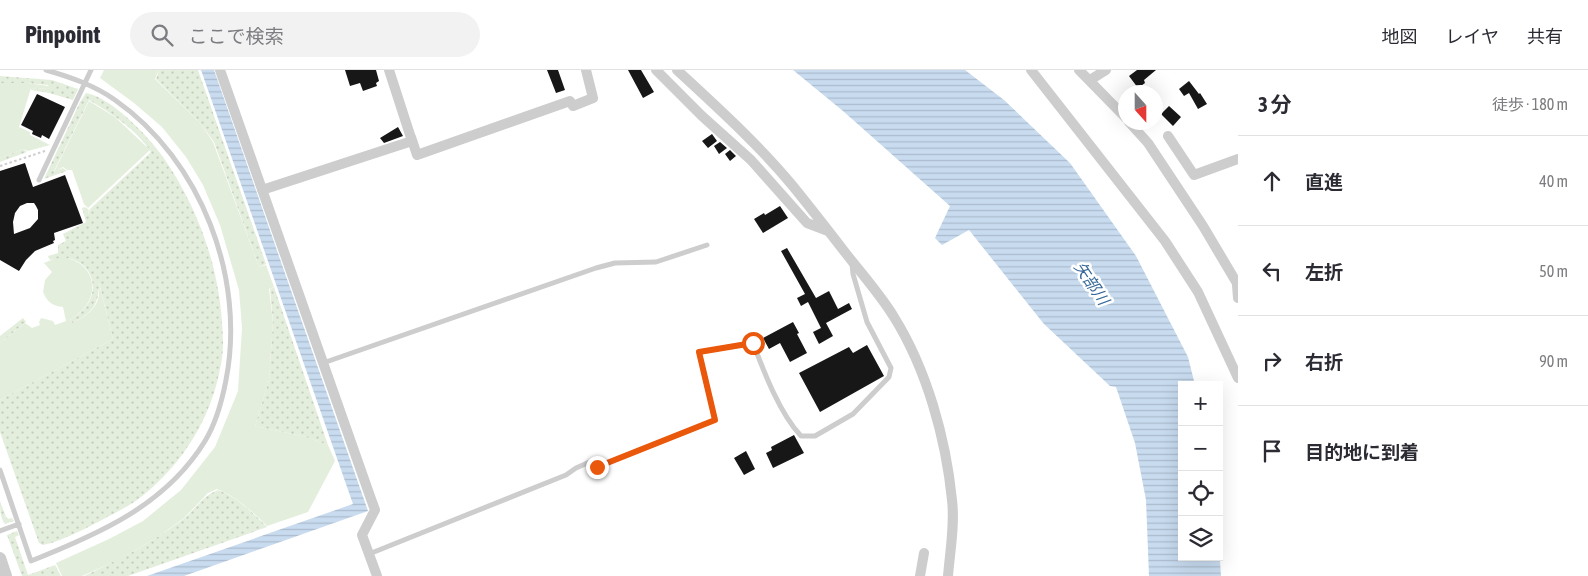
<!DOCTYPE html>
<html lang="ja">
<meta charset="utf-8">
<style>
:root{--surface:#fff;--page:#f2f2f3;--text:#2b2b33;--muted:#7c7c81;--line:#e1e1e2}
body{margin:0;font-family:"Asap Condensed","Noto Sans JP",sans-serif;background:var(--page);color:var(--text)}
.controls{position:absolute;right:15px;bottom:15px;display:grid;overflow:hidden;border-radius:0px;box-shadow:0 5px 20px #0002}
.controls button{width:45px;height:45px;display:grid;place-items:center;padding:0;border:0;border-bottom:1px solid var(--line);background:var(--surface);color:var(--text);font:25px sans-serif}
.compass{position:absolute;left:1118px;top:15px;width:45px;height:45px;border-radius:50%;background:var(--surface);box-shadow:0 5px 20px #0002;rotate:159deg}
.stop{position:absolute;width:15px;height:15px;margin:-11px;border:4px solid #ea580c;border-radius:50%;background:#fff}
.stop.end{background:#ea580c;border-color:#fff;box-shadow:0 1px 5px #0008}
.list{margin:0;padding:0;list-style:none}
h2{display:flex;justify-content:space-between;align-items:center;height:65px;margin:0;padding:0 20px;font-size:21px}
h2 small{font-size:16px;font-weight:400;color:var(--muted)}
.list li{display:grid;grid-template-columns:32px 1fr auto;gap:15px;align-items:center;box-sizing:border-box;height:90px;padding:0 20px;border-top:1px solid var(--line)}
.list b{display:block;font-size:19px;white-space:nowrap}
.list em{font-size:16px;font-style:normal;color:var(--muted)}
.icon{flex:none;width:28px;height:28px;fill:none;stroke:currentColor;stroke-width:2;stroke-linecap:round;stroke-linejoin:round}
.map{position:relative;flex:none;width:1238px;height:506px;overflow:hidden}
header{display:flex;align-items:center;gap:30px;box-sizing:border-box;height:70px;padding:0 25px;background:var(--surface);border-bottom:1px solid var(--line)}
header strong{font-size:24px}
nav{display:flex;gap:28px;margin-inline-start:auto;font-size:18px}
.search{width:350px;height:45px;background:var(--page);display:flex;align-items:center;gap:12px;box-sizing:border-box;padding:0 18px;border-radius:28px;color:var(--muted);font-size:19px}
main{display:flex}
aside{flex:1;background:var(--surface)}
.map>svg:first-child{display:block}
.grass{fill:#e4eedd}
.park{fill:url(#park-dots)}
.water{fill:url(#water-rules)}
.building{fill:#171717;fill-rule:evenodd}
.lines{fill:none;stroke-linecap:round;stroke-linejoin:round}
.path{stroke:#cdcdcd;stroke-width:2;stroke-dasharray:2.5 2.5;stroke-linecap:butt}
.service{stroke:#cdcdcd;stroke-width:5}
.minor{stroke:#cdcdcd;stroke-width:10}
.tertiary{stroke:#cdcdcd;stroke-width:12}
.route{stroke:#ea580c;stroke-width:6}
.labels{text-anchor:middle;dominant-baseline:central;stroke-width:5;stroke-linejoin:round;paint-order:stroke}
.water-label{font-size:16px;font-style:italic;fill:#376899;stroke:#fff}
</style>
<header>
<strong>Pinpoint</strong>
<div class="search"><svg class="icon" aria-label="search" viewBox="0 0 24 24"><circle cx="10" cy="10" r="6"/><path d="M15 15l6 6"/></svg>ここで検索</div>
<nav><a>地図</a><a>レイヤ</a><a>共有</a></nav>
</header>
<main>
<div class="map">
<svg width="1238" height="506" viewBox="0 0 1238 506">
<defs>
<pattern id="park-dots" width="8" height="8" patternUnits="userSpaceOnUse" patternTransform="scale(1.25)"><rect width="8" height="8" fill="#e4eedd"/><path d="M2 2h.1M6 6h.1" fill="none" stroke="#c4ccbe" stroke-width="1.8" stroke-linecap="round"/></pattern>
<pattern id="water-rules" width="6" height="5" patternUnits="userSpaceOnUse" patternTransform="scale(1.25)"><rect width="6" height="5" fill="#c8dbef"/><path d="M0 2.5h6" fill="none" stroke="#acbccd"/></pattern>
</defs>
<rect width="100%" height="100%" fill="#fff"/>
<path class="grass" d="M104,0H159L155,9L200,53L213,72L259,197L266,195L274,217L269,219L273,252L269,310L255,356L306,367L328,375L335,391L308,442L267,456C253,442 237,427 217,419L208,423L184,448L158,467L118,490L82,506H62L56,493L109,469L143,451L181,420L215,377L238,321L242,258L239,220L220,155L203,115L186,87L162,57L134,33L100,8Z
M0,13H27L48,16L49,19L31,18L19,57L30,62V65L50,75L28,81L23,79L0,88Z
M89,31L115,47L150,80L88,138L84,134L72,100H67L63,97L54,102Z
M59,187C98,189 104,232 70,249L72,253C92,244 103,233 98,210L113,269L0,330V273L25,253L32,258L40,255L39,252L41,248L53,251L55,255L66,251L63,237C53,236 47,232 43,222L45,210L52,202L44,193Z"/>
<path class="park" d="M159,0H198L266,194L259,197L214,72L200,53L156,9Z
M0,6L52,10L78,19L73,30L49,23L31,20V18L49,19L48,15L26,13H0Z
M86,23C111,27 149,67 163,87C197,136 218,193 222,252C223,266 224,280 221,294C212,347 183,394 141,427C134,433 124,438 115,443C96,453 64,471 43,475L39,473L0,362V330L113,269L99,213C99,234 93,243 72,253L70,249C111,229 92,177 50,190L48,186L58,183V175L66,171L63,164L86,152L82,138L85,137L89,140L88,145L90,139L151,82C136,59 112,44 89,30L54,101L63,98L67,101L44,109L80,32Z
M23,79L27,82L0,92V88Z
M274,217L328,375L306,367L255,356L269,310L273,252L270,219Z
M23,248L26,252L0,273V266Z
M218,420C237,427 252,442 267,457L128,506H84C118,490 152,473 182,450C195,440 202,426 218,420Z
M0,431L6,447L8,449L12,448L14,451L5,454C0,448 0,439 0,431Z
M17,461L19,465L15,467L28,505L55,495L61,506H22L7,465Z"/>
<path class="water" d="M201,0H214L368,441L184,506H147L353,434Z
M793,0H965L1004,30L1070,93L1136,186L1188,287L1195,315H1182V487H1219V475L1221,506H1149L1146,430L1135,373L1116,317L1110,316L1044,254L969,160L942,175L935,168L950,136L843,41Z"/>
<path class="building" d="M345,0H376L379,11L376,13L377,16L363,21L360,13L350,16Z
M547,0H558L565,20L556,23Z
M628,0H641L654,22L643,28Z
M1137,0H1156L1144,10L1145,13L1138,18L1129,6Z
M1189,11L1199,24L1200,23L1207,34L1198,39L1189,23L1184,26L1179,19Z
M37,24L65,37L49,69L42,65L41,68L32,64L33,61L21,55Z
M1169,36L1181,47L1173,56L1161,44Z
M398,57L403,66L384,73L380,68Z
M712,64L717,71L708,78L702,71Z
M720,72L727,78L719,84L714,76Z
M730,80L736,86L730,91L725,84Z
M25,93L33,117L65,105L83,153L54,163L55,170L53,171L54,173L35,181L26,190L19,201L0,190V101ZM27,133H34L36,136L38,140V149L30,158L14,164L13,152L15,143L20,136Z
M780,136L788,148L763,163L754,149L764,143L765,145Z
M787,178L816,228L829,221L838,239L849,233L852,239L826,253L833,266L819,274L813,262L821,258L808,232L801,236L797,228L805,224L781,181Z
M793,252L799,263L797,264L807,283L790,292L780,273L769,279L763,268Z
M867,275L884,306L820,342L799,303L849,277L853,283Z
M794,365L804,383L773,398L766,383L772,380L771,377Z
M746,381L755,399L744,405L734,388Z"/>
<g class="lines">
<path class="path" d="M0,96L45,81"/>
<path class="service" d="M39,110L91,0
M323,293L596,198L615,193L656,192L707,175
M0,400L31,491C99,464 166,435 205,371C216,353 222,331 226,310C246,208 201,90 115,30C94,15 70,7 46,0
M0,461L19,454
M369,484L566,405L576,398L594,390L597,397L715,350L699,282L753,273C764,302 780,344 801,366H815L853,344L889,307L891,298L867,252L853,204L852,194"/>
<path class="minor" d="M220,0L371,429L375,440L362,465L377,506
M656,0L702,46L751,90L807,153L828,161
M677,0C717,37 758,74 792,115C810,137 827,159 844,181C861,203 880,224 894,247C927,300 946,369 952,430C955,455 950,481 948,506
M1031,0L1165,171L1198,222L1238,308
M1079,0L1126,48
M1090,10L1106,0
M1129,52L1148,73L1203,156L1238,215
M1168,66L1194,105L1238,89
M411,67L417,85L570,31L573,36L593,28L586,0
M262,120L412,71L389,0
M1237,215L1238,228
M920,506L924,483"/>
<path class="tertiary" d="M0,488L6,506"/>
</g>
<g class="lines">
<path class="route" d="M597,397L715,350L699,282L753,273"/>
</g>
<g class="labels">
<g class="water-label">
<text transform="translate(1092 213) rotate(56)">矢部川</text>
</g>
</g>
</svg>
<div class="controls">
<button>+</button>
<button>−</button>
<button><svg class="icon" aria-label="locate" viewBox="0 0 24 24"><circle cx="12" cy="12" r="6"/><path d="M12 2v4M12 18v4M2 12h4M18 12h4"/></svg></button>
<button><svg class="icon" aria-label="layers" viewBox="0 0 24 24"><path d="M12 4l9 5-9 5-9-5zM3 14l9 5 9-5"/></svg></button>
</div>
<svg class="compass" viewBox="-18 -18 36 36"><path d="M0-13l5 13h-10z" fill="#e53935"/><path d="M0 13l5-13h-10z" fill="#7c7c81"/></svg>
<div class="stop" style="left:753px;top:273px"></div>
<div class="stop end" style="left:597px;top:397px"></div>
</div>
<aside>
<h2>3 分<small>徒歩 · 180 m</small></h2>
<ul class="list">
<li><svg class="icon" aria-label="ahead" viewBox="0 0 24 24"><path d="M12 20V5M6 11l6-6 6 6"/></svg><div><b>直進</b></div><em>40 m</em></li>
<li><svg class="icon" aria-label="left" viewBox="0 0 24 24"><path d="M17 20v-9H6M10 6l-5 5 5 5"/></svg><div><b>左折</b></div><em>50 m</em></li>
<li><svg class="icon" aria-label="right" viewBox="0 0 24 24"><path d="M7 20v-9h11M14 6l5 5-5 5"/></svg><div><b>右折</b></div><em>90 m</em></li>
<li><svg class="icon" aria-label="arrive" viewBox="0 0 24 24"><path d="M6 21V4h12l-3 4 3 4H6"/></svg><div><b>目的地に到着</b></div></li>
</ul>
</aside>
</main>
